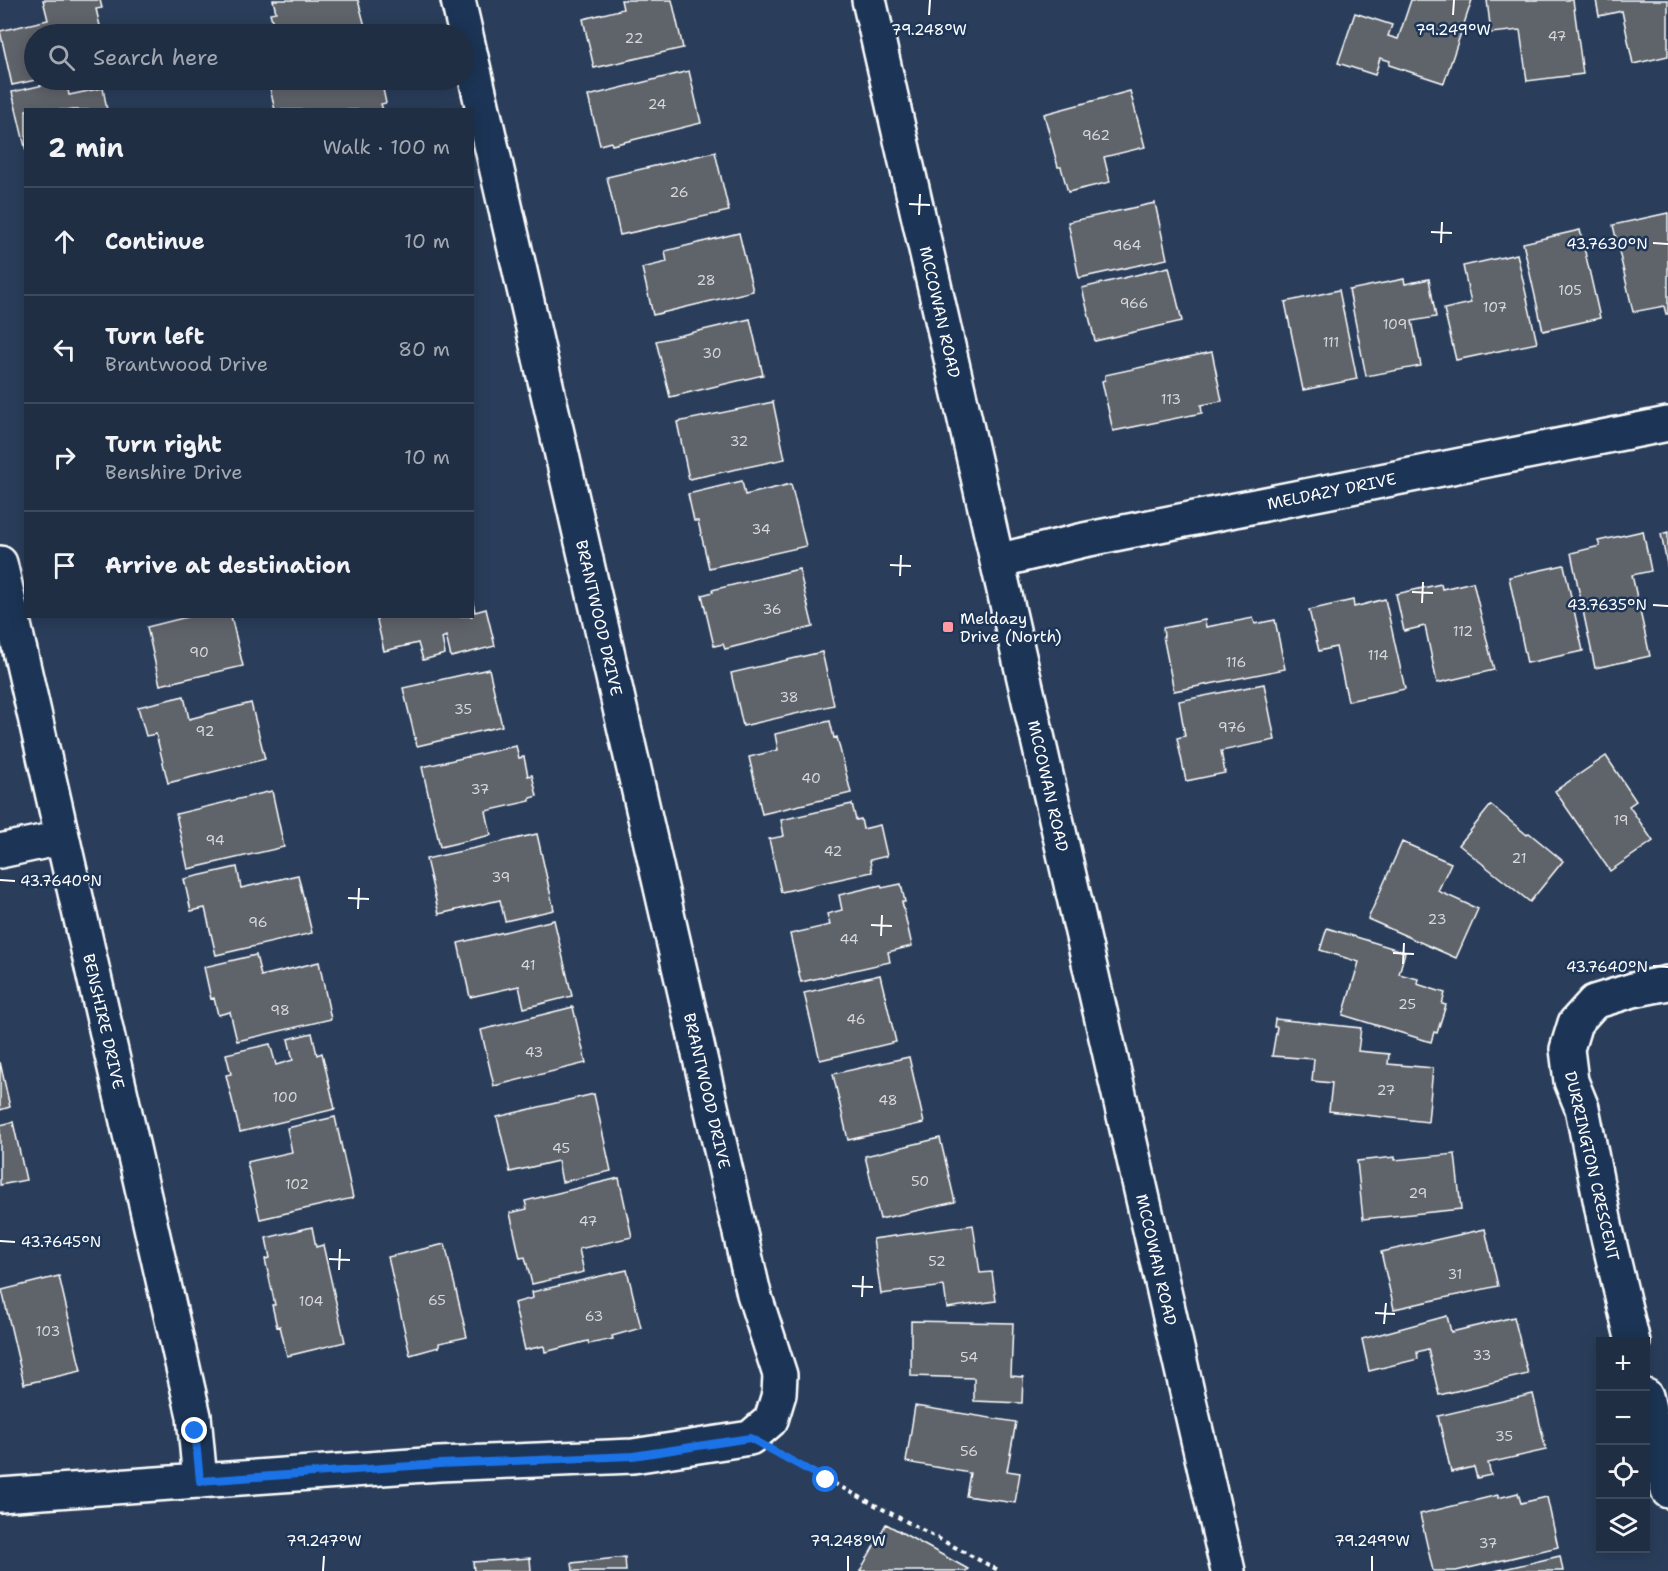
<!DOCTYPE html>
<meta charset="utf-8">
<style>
:root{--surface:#202e44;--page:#28364b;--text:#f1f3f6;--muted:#a2a8b2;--line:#3d4a5d}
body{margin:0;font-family:"Shantell Sans",sans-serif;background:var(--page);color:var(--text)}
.controls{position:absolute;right:18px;bottom:18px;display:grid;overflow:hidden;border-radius:0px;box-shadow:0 3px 15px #0003}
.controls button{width:54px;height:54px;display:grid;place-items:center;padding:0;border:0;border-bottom:2px solid var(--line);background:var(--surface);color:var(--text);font:30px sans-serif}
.stop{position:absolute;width:18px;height:18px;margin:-14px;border:4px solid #1a73e8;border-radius:50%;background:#fff}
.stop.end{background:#1a73e8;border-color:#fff;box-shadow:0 2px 6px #0008}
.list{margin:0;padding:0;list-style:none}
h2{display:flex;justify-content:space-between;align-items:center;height:78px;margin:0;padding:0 24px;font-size:26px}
h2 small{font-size:20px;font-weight:400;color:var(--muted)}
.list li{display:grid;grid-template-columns:39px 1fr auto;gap:18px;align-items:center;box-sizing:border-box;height:108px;padding:0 24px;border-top:2px solid var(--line)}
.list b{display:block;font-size:22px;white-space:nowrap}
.list p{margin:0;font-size:20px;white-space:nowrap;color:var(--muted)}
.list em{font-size:20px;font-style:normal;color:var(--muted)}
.icon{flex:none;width:33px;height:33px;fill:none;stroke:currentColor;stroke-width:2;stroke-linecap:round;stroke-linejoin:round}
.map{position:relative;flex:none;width:1668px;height:1571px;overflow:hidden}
.search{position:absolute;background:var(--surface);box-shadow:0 3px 15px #0003;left:24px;top:24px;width:450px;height:66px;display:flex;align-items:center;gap:15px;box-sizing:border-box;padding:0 21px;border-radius:33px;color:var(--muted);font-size:22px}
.panel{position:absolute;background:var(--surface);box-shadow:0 3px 15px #0003;left:24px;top:108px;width:450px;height:510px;border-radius:0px}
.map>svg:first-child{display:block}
.building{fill:#5e646a;stroke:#fff;stroke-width:1.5}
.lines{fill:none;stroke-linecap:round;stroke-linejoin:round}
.minor-casing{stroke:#fff;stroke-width:38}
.secondary-casing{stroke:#fff;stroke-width:38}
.path{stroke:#fff;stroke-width:4;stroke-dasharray:4.5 4.5;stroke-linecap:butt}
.minor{stroke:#1d3557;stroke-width:33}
.secondary{stroke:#1d3557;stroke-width:33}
.route{stroke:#1a73e8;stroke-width:8}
.ticks{fill:none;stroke:#fff;stroke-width:2}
.poi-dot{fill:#ff9aa2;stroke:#1d3557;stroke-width:2}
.labels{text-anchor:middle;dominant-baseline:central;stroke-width:5;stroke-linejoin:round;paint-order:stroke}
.number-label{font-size:14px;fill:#d7d8da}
.street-label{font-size:16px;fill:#fff;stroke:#1d3557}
.poi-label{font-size:16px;fill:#fff;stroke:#1d3557;text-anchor:start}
.ticks-label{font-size:15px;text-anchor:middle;fill:#fff;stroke:#1d3557;stroke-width:5;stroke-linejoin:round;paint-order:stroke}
</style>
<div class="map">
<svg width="1668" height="1571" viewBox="0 0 1668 1571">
<rect width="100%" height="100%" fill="#2a3e5b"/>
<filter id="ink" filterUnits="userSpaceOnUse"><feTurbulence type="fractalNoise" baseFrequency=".0167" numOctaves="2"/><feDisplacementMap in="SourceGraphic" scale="12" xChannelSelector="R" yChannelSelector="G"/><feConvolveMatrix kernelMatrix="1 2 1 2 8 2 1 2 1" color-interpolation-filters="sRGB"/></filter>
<g filter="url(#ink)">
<path class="building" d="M43,0H100L102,8L96,9L102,34H34L36,80L12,85L0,31L48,20Z
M273,0H358L367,34H276L270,13L276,12Z
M621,0H672L683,48L594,68L583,19L623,9Z
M1411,0H1472L1444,83L1389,65L1390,61L1380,58L1375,75L1338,63L1355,13L1392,25L1388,36L1398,39Z
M1487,0H1573L1583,74L1527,81L1520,30L1491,33Z
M1596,0H1668V56L1633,64L1622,11L1599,16Z
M689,71L701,123L612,145L611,142L600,145L588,96Z
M66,80L69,95L103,88L107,110H26V151L12,92Z
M268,80H381L386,103L381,104L383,110H275Z
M1130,91L1145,147L1104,157L1110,182L1068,192L1061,167H1058L1044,114Z
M715,152L729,211L620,235L607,177Z
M1155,203L1167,259L1079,278L1068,222Z
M1668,213V314H1666L1664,306L1633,312L1613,225Z
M1580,230L1600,318L1543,331L1523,243Z
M739,233L753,291L653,315L642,268L667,262L665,251Z
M1517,254L1537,343L1456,360L1444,309L1471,303L1463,266Z
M1169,267L1182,321L1095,341L1082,288Z
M1404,279L1405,284L1429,279L1436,317L1412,321L1421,366L1366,376L1349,290Z
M1339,290L1357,379L1303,390L1285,302Z
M750,319L763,375L670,397L656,341Z
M1212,352L1222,401L1201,405L1202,413L1113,431L1102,381L1105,380V375Z
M773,402L785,459L689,479L677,422Z
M742,481L745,495L791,484L806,546L709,568L698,521H694L688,494Z
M1643,531L1651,571L1632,575L1650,656L1595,668L1571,553L1600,546L1598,541Z
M1668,532V569L1661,534Z
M1564,565L1583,651L1527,663L1509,577Z
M799,569L813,627L725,649L723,644L714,646L702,595L713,592L712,590Z
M1473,582L1494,670L1437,683L1425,626L1404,631L1396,594L1441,584L1442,589Z
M472,599L475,612L486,609L495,646L451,657L446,636L442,638L445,654L423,660L418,643L384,651L376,616H472Z
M1385,599L1405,689L1348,701L1336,647L1319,651L1309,610L1353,600L1354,607Z
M191,616H231L243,666L160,685L147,627Z
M1253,618L1255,624L1275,620L1285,669L1174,691L1163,636H1164L1163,628L1205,620L1206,627Z
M822,652L834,705L743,726L731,673Z
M489,669L502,726L417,746L403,688Z
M1264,684L1275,740L1221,751L1225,773L1186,781L1177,738L1185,736L1179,701Z
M184,696L189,719L251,703L265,759L168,783L156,734L146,736L138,707Z
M830,721L834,738L837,737L851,793L762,814L749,757L778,750L775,734Z
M516,746L519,758L524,757L528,776L532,775L537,796L530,798V801L486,811L491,835L440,847L422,767Z
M1606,756L1636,801L1629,806L1653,841L1610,871L1555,791Z
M272,791L284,847L188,869L176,814Z
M852,804L856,820L861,819L863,829L880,825L887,856L870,860L872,872L781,892L769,839L784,836L781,820Z
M1491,805L1527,835L1529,833L1563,861L1530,902L1459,845Z
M537,834L554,910L505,921L500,900L439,914L426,859Z
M1402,842L1451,863L1438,891L1478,909L1456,958L1368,919Z
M237,867L241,888L298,875L312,933L216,955L205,908L191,911L184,879Z
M901,884L905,902H902L912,946L888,952L890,962L801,982L790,934L830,925L827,914L842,910L839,895L881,885L882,888Z
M554,920L572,996L524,1008L519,986L470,997L458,943Z
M1327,928L1405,952L1399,974L1418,979L1417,984L1445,993L1442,1004L1446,1005L1437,1033L1434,1032L1431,1042L1343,1015L1359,962L1320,950Z
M256,955L261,976L319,962L331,1019L237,1041L230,1012L218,1015L214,998L211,999L204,967Z
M880,975L896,1042L820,1060L804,993Z
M573,1007L586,1063L494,1086L481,1030Z
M1275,1019L1361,1028L1358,1051L1389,1054L1388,1064L1433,1068L1428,1122L1329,1111L1332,1083L1312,1081L1314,1059L1272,1056L1277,1027H1274Z
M312,1033L317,1055L322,1053L335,1109L240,1132L226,1075L231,1074L226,1054L270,1044L276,1065L293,1060L288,1039Z
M909,1057L924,1123L848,1140L833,1074Z
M0,1062L10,1107L0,1110Z
M594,1094L611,1171L562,1182L558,1161L510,1172L497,1117Z
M335,1117L353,1198L260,1219L247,1162L292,1152L287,1128Z
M13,1122L26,1180L0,1185V1125Z
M940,1138L955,1202L880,1219L865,1156Z
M1455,1154L1461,1209L1363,1219L1357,1161L1395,1157V1160Z
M619,1178L632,1237L579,1249L584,1272L532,1284L525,1257L520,1258L510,1213L527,1209L525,1201Z
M973,1225L980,1273L992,1272L996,1301L947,1308L944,1286L881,1294L873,1239Z
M312,1227L316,1247L323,1245L345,1342L287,1356L280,1326L277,1327L272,1305H275L265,1259L270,1258L266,1238Z
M1485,1229L1498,1286L1394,1309L1381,1252Z
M445,1244L467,1337L439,1343V1347L410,1355L388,1257Z
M627,1270L641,1328L612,1336L613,1339L589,1344L588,1341L545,1352L544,1346L525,1350L514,1303L533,1298L532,1292Z
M59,1276L81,1371L24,1384L2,1290Z
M1447,1316L1451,1332L1514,1317L1528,1374L1439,1395L1428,1349L1417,1352L1418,1359L1369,1371L1362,1339Z
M911,1321L1013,1323L1011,1376L1023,1377L1022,1403L974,1401V1378L911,1376Z
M1533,1394L1546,1450L1488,1463L1491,1475L1477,1478L1474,1467L1451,1472L1438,1416Z
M915,1406L1016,1422L1007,1471L1020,1473L1015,1503L966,1496L970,1473L906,1462Z
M1518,1493L1521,1503L1547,1497L1558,1547L1456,1571H1433L1420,1514L1498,1495V1498Z
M886,1524L968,1569L966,1571H860Z
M1560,1556L1563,1571H1495Z
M625,1557L626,1571H573L572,1563Z
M530,1558L531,1571H474L473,1562Z"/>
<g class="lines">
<g class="minor-casing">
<g id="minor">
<path id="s1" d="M997,561L1084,540L1668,424"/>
<path id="s2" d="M0,563L194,1416L200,1481"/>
<path d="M0,851L61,838"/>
<path d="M1633,1342L1606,1229L1582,1108L1571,1081L1567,1049L1575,1023L1594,1002L1633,990L1668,983"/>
<path d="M1646,1396L1668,1491"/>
<path d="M0,1495L439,1464L633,1456L750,1438L771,1420L779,1394L780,1375L754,1294L458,0"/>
</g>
</g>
<g class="secondary-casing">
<g id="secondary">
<path id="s3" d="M869,0L1228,1571"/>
</g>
</g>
<path class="path" d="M786,1458L1000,1571"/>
<use href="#minor" class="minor"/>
<use href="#secondary" class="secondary"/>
</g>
</g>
<g class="lines" filter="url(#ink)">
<path class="route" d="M195,1431L200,1481L439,1464L633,1456L750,1438L826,1480"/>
</g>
<path class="ticks" d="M929,15L930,0M1453,15L1454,0M909,204L930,205M919,215L920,194M1431,232L1452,233M1441,243L1442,222M1653,243L1668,244M890,565L911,566M900,576L901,555M1412,592L1433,593M1422,603L1423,582M1653,605L1668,606M0,880L15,881M348,898L369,899M358,909L359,888M871,925L892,926M881,936L882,915M1393,953L1414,954M1403,964L1404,943M1653,966L1668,967M0,1241L15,1242M329,1259L350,1260M339,1270L340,1249M852,1286L873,1287M862,1297L863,1276M1375,1313L1395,1314M1384,1324L1386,1303M323,1571L324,1556M848,1571V1556M1372,1571V1556"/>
<rect class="poi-dot" x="942" y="621" width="12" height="12" rx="3"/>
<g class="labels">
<g class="number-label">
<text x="1557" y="36">47</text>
<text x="634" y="38">22</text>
<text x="657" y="104">24</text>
<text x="1096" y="135">962</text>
<text x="679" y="192">26</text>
<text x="1127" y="245">964</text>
<text x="706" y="280">28</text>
<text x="1570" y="290">105</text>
<text x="1134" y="303">966</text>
<text x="1495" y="307">107</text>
<text x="1395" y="324">109</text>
<text x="1331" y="342">111</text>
<text x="712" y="353">30</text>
<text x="1171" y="399">113</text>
<text x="739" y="441">32</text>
<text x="761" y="529">34</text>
<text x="772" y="609">36</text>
<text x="1463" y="631">112</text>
<text x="199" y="652">90</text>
<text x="1378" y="655">114</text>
<text x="1236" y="662">116</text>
<text x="789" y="697">38</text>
<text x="463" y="709">35</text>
<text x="1232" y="727">976</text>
<text x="205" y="731">92</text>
<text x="811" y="778">40</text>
<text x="480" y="789">37</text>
<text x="1621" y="820">19</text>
<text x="215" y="840">94</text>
<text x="833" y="851">42</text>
<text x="1519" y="858">21</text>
<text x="501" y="877">39</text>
<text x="1437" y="919">23</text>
<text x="258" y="922">96</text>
<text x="849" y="939">44</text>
<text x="528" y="965">41</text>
<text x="1407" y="1004">25</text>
<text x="280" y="1010">98</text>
<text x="856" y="1019">46</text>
<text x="534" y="1052">43</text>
<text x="1386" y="1090">27</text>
<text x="285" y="1097">100</text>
<text x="888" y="1100">48</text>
<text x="561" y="1148">45</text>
<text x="920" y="1181">50</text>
<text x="297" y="1184">102</text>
<text x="1418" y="1193">29</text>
<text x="588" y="1221">47</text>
<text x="937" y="1261">52</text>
<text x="1455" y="1274">31</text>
<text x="437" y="1300">65</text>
<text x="311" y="1301">104</text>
<text x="594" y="1316">63</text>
<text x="48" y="1331">103</text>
<text x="1482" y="1355">33</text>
<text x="969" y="1357">54</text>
<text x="1504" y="1436">35</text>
<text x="969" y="1451">56</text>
<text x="1488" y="1543">37</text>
</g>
<g class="street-label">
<text stroke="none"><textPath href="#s3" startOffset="320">MCCOWAN ROAD</textPath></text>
<text stroke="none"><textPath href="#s1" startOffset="342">MELDAZY DRIVE</textPath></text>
<text transform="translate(599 618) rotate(77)">BRANTWOOD DRIVE</text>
<text stroke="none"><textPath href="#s3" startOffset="806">MCCOWAN ROAD</textPath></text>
<text stroke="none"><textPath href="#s2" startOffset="470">BENSHIRE DRIVE</textPath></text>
<text transform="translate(707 1091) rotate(77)">BRANTWOOD DRIVE</text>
<text transform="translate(1592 1166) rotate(77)">DURRINGTON CRESCENT</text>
<text stroke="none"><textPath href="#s3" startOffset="1292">MCCOWAN ROAD</textPath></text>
</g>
<g class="poi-label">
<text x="960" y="618">Meldazy<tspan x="960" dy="18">Drive (North)</tspan></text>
</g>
</g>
<g class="ticks-label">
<text x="929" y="35">79.248°W</text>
<text x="1453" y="35">79.249°W</text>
<text x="1607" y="249">43.7630°N</text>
<text x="1607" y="610">43.7635°N</text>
<text x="61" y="886">43.7640°N</text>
<text x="1607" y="972">43.7640°N</text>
<text x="61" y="1247">43.7645°N</text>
<text x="324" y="1546">79.247°W</text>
<text x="848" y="1546">79.248°W</text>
<text x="1372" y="1546">79.249°W</text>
</g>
</svg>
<div class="controls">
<button>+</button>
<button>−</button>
<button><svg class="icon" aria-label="locate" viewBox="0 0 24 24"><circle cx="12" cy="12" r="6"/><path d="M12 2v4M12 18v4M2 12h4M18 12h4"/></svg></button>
<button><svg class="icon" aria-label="layers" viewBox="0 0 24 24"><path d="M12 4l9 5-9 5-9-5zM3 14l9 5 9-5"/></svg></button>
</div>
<div class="stop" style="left:826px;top:1480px"></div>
<div class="stop end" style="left:195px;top:1431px"></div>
<div class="search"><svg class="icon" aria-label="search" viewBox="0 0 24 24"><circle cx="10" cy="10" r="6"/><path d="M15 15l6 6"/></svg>Search here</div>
<section class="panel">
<h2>2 min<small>Walk · 100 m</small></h2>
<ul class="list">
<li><svg class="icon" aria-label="ahead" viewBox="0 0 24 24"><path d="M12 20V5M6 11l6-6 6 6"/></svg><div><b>Continue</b></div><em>10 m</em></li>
<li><svg class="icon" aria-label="left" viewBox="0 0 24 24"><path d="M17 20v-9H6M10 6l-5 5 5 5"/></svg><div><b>Turn left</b><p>Brantwood Drive</p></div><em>80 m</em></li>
<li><svg class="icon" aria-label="right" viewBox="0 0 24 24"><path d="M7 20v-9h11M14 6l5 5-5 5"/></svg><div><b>Turn right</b><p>Benshire Drive</p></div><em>10 m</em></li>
<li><svg class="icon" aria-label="arrive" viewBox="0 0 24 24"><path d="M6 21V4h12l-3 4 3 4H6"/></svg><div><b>Arrive at destination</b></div></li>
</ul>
</section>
</div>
